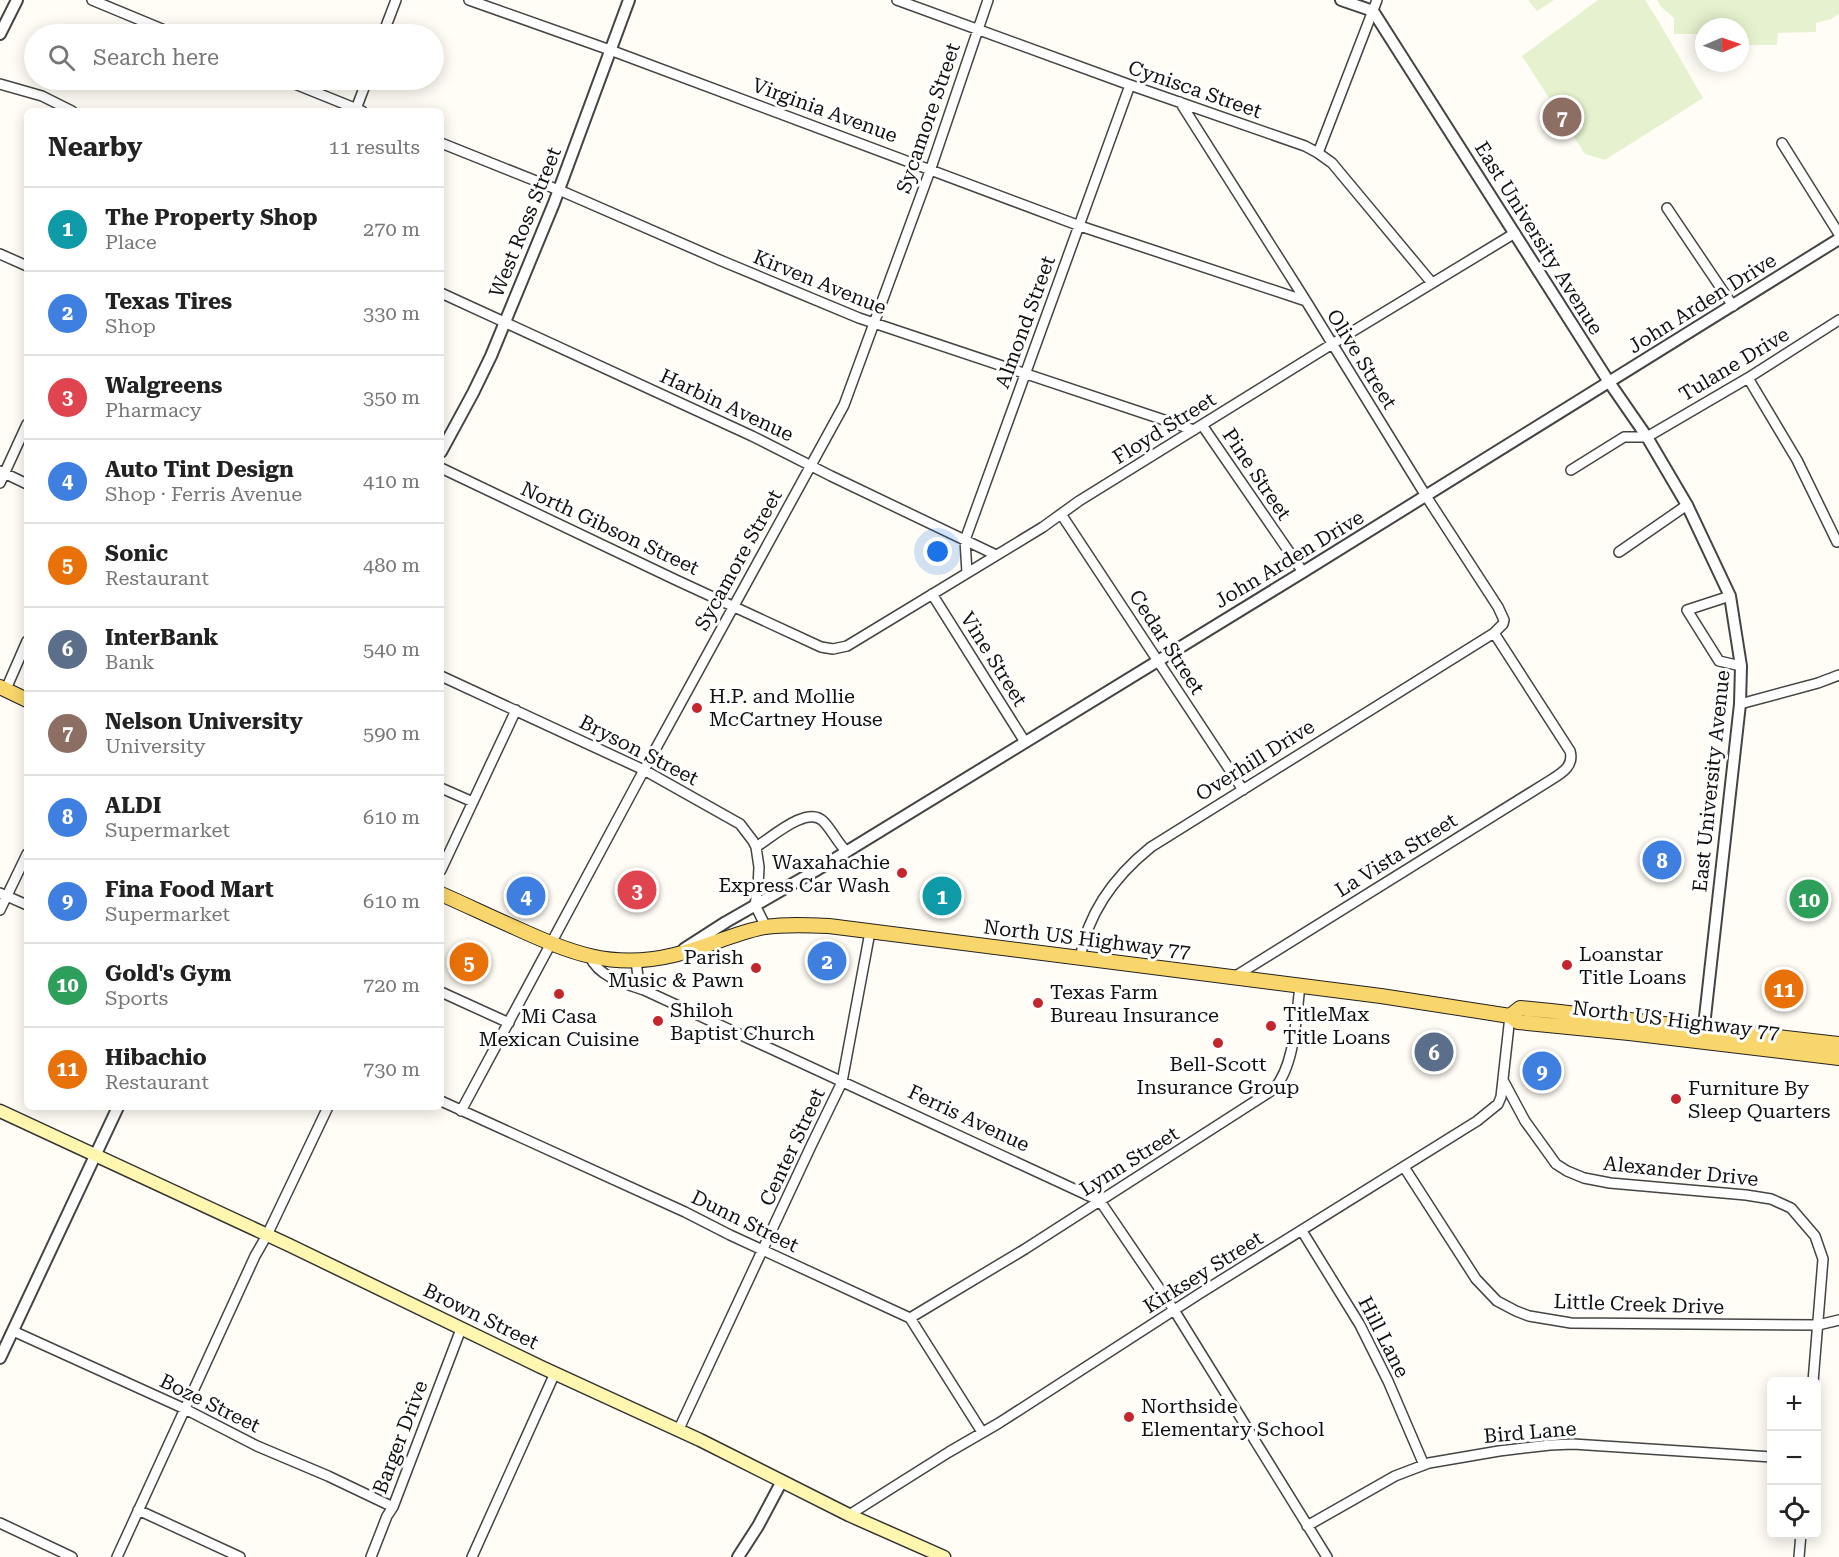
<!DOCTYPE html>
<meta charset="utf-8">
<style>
:root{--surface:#fff;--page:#f2f2f2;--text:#222;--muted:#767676;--line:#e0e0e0;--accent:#d93025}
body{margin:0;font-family:"Roboto Serif",serif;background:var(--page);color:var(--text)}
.controls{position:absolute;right:18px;bottom:18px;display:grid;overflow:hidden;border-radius:9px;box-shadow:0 3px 15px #0003}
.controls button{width:54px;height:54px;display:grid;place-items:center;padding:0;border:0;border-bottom:2px solid var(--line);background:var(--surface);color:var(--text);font:30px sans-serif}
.compass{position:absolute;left:1695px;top:18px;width:54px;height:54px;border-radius:50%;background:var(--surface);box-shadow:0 3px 15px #0003;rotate:88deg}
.you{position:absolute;left:938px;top:552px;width:21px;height:21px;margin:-15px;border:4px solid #fff;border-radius:50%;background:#1a73e8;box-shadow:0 0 0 9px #1a73e833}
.badge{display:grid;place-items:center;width:39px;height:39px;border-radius:50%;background:var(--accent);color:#fff;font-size:20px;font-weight:700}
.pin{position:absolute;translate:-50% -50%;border:3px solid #fff;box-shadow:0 2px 6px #0006}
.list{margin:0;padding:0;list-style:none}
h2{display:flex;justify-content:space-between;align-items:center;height:78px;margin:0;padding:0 24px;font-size:26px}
h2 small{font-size:20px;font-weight:400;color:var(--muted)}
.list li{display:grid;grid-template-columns:39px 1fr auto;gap:18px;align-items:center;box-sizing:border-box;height:84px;padding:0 24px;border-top:2px solid var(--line)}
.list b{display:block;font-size:22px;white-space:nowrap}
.list p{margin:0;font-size:20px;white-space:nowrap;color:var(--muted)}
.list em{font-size:20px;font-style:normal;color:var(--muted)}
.icon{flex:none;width:33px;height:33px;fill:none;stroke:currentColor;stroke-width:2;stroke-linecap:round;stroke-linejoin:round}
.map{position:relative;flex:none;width:1839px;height:1557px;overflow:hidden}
.search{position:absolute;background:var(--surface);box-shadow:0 3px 15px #0003;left:24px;top:24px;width:420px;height:66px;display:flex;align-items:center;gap:15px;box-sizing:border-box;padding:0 21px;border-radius:33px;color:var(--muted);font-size:22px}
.panel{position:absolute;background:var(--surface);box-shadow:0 3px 15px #0003;left:24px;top:108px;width:420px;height:1002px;border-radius:9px}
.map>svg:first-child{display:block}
.pitch{fill:#e6f2cf}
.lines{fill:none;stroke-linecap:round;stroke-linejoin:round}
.minor-casing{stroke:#444;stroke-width:12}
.tertiary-casing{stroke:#444;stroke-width:14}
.secondary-casing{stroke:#333;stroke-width:15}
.primary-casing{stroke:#222;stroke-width:16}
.minor{stroke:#fff;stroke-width:9}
.tertiary{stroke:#fff;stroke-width:10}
.secondary{stroke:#fff6b0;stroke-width:12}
.primary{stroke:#f9d66b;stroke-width:14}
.poi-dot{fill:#c4262e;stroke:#fff;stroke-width:2}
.labels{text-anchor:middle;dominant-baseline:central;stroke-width:6;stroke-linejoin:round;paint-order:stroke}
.street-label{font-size:20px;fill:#111;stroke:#fff}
.poi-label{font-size:20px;fill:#111;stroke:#fff;text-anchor:start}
</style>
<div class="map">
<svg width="1839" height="1557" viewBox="0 0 1839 1557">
<rect width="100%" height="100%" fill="#fffdf5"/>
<path class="pitch" d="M1528,0H1554L1537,11Z
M1598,0H1645L1659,22L1703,98L1605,160L1585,154L1522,56Z
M1657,0H1839V14L1831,19L1816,23V32L1778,33L1777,45H1740V27H1704V34H1674V18L1660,6Z"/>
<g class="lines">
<g class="minor-casing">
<path id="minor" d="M92,0L174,34
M469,0L610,50L1080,226L1306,301
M897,0L1130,85L1305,146L1318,153L1332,163L1432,283
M383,34L396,0
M285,80L362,111
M0,84L42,96L72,111
M356,109L367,80
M441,143L566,193L722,261L859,318L1194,430
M1782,143L1839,234
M1318,153L1377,0
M1667,208L1733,306
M0,254L27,266
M441,293L752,436L831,476L996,555
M1748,378L1797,460L1837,542L1839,541
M1202,425L1303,572
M441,468L676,580L821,647L833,649L847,646L1043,527L1079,501L1350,333L1515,233
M1571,470L1624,437H1647L1748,378L1839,320
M0,471L27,484
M0,483L27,424
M1061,514L1243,790
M1619,552L1687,505
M967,573L965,540L1130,85
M932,594L1025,742
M1730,596L1687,610L1719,661L1741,666
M441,676L644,770L740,824L753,841L756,847L759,867L758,887L755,905L766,927
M6,689L27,641
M1740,704L1818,683L1839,675
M441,788L473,802
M756,847C771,838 807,805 823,821C832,830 837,842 846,851
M441,870L516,710
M0,893L27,905
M0,910L27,854
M590,957C599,977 625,984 644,990L1100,1201L1174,1310L1327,1557
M1080,958C1088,912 1115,876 1151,847L1494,633L1503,624L1504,620L1498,607L1426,496L1306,301L1180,102
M636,961L638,977L644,990
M1234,977L1546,783C1558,775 1575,768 1570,751L1494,633
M441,992L509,1023
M1503,1080L1525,1121L1556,1164L1567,1171L1584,1178L1610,1183L1746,1195L1771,1199L1791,1208L1815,1236L1823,1259L1813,1382
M441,1101L685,1212L730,1235L910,1318L982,1432
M461,1111L644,770L844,405L931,168L988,0
M1404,1167L1476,1279L1497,1301L1516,1311L1529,1316L1571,1323L1818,1325L1839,1320
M1302,1231L1360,1325L1388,1381L1424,1465
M910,1318L1025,1249L1274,1089C1295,1065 1296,1017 1300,986
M13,1331L185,1409L257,1446L328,1476L393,1507
M678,1431L811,1146L842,1082L870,932
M138,1510L240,1557
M849,1515L949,1452L999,1423L1199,1294L1477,1121L1498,1104L1501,1097L1510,1016
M0,1523L72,1557
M1307,1526L1395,1476L1429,1463L1499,1451L1550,1445L1573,1444L1772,1457
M117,1557L255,1256L267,1235L328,1107
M371,1557L387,1516L393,1507L461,1329
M472,1557L555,1373
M1799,1557L1801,1534"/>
</g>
<g class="tertiary-casing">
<path id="tertiary" d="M1341,0L1373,11L1609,382L1647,437L1687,505L1730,596L1741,666L1740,704L1703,1035
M0,34L17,0
M441,452L473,393L491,356L554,203L629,0
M684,949L726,922L815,871L1303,572L1839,239
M0,1358L118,1107
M738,1557L758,1526L782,1481"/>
</g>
<g class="secondary-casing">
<path id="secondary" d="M0,1111L289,1245L541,1367L700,1440L849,1515L944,1557"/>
</g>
<g class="primary-casing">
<path id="primary" d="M0,687L27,700
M441,894C466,905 491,917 516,928C571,953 612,970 674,955C705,948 734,933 765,927C786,924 807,925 829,926L1381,996L1510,1016L1518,1022L1629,1033L1839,1058
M1510,1016L1520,1008L1551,1011L1839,1044"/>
</g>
<use href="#minor" class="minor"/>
<use href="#tertiary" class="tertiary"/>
<use href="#secondary" class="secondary"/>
<use href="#primary" class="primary"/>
</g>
<g class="poi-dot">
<circle cx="697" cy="708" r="6"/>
<circle cx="902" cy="873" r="6"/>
<circle cx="1567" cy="965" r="6"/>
<circle cx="756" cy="968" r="6"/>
<circle cx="559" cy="994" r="6"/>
<circle cx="1038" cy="1003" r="6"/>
<circle cx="658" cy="1021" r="6"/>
<circle cx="1271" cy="1026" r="6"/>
<circle cx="1218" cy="1043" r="6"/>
<circle cx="1676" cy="1099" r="6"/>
<circle cx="1129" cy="1417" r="6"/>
</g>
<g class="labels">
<g class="street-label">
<text transform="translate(1195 89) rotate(19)">Cynisca Street</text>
<text transform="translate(825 110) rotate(20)">Virginia Avenue</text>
<text transform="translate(928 118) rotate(-71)">Sycamore Street</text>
<text transform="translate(525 222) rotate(-68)">West Ross Street</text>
<text transform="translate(1539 238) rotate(58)">East University Avenue</text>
<text transform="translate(820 282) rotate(22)">Kirven Avenue</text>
<text transform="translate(1702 303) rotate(-32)">John Arden Drive</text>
<text transform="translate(1025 322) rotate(-70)">Almond Street</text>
<text transform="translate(1362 359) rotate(58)">Olive Street</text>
<text transform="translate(1734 364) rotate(-31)">Tulane Drive</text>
<text transform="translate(727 405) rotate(25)">Harbin Avenue</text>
<text transform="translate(1164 428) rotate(-32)">Floyd Street</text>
<text transform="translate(1257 474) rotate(56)">Pine Street</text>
<text transform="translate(610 528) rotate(25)">North Gibson Street</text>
<text transform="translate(1289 559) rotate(-31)">John Arden Drive</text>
<text transform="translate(738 560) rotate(-61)">Sycamore Street</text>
<text transform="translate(1167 642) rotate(57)">Cedar Street</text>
<text transform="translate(994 659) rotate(58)">Vine Street</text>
<text transform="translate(639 750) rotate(27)">Bryson Street</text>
<text transform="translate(1255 760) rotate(-32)">Overhill Drive</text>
<text transform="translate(1711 781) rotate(-84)">East University Avenue</text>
<text transform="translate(1396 855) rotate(-32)">La Vista Street</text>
<text transform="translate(1087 939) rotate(7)">North US Highway 77</text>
<text transform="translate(1676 1020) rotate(7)">North US Highway 77</text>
<text transform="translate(969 1118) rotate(25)">Ferris Avenue</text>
<text transform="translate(792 1147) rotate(-65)">Center Street</text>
<text transform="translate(1129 1161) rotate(-32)">Lynn Street</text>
<text transform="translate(1681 1171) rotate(6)">Alexander Drive</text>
<text transform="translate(745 1221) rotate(26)">Dunn Street</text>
<text transform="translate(1203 1272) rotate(-32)">Kirksey Street</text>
<text transform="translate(1639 1304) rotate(2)">Little Creek Drive</text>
<text transform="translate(481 1316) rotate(26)">Brown Street</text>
<text transform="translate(1384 1337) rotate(63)">Hill Lane</text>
<text transform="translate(210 1403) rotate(26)">Boze Street</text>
<text transform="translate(1530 1432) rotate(-5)">Bird Lane</text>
<text transform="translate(400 1437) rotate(-69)">Barger Drive</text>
</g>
<g class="poi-label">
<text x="709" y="696">H.P. and Mollie<tspan x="709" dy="23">McCartney House</tspan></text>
<text x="890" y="862" text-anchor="end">Waxahachie<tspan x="890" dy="23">Express Car Wash</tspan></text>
<text x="1579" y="954">Loanstar<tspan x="1579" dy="23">Title Loans</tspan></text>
<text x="744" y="957" text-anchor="end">Parish<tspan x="744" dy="23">Music &amp; Pawn</tspan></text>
<text x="1050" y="992">Texas Farm<tspan x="1050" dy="23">Bureau Insurance</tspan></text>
<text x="670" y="1010">Shiloh<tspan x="670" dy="23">Baptist Church</tspan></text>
<text x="1283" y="1014">TitleMax<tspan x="1283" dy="23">Title Loans</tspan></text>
<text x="559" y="1016" text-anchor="middle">Mi Casa<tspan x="559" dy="23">Mexican Cuisine</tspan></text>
<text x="1218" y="1064" text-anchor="middle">Bell-Scott<tspan x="1218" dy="23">Insurance Group</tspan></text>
<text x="1688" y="1088">Furniture By<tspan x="1688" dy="23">Sleep Quarters</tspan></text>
<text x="1141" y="1406">Northside<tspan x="1141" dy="23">Elementary School</tspan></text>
</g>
</g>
</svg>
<div class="controls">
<button>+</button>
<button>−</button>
<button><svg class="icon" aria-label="locate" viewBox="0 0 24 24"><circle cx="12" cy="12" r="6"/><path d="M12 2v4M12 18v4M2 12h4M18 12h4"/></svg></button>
</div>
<svg class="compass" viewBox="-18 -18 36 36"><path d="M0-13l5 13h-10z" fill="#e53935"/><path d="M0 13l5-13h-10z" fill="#767676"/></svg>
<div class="you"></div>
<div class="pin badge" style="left:942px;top:896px;background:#0f9aa8">1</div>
<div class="pin badge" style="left:827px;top:961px;background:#3f7fe0">2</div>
<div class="pin badge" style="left:637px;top:890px;background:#e0444e">3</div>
<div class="pin badge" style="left:526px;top:896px;background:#3f7fe0">4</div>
<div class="pin badge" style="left:469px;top:962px;background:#e8710a">5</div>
<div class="pin badge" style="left:1434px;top:1052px;background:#5c6f8a">6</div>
<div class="pin badge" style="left:1562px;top:117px;background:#8d6e63">7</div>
<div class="pin badge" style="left:1662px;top:860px;background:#3f7fe0">8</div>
<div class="pin badge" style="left:1542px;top:1071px;background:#3f7fe0">9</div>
<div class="pin badge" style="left:1809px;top:899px;background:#2e9e5b">10</div>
<div class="pin badge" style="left:1784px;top:989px;background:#e8710a">11</div>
<div class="search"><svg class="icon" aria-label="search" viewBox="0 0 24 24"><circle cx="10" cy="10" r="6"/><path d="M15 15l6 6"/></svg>Search here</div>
<section class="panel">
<h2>Nearby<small>11 results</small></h2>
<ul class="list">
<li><span class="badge" style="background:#0f9aa8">1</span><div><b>The Property Shop</b><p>Place</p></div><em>270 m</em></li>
<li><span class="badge" style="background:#3f7fe0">2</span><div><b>Texas Tires</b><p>Shop</p></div><em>330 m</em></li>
<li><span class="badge" style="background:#e0444e">3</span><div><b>Walgreens</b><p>Pharmacy</p></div><em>350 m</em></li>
<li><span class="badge" style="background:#3f7fe0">4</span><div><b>Auto Tint Design</b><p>Shop · Ferris Avenue</p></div><em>410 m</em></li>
<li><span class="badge" style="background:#e8710a">5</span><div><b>Sonic</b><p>Restaurant</p></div><em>480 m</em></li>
<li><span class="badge" style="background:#5c6f8a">6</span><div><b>InterBank</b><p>Bank</p></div><em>540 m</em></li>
<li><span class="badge" style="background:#8d6e63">7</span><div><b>Nelson University</b><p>University</p></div><em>590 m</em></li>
<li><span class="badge" style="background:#3f7fe0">8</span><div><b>ALDI</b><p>Supermarket</p></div><em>610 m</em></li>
<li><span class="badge" style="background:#3f7fe0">9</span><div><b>Fina Food Mart</b><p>Supermarket</p></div><em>610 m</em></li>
<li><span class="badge" style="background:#2e9e5b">10</span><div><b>Gold's Gym</b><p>Sports</p></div><em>720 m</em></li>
<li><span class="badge" style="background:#e8710a">11</span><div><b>Hibachio</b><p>Restaurant</p></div><em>730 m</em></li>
</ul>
</section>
</div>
